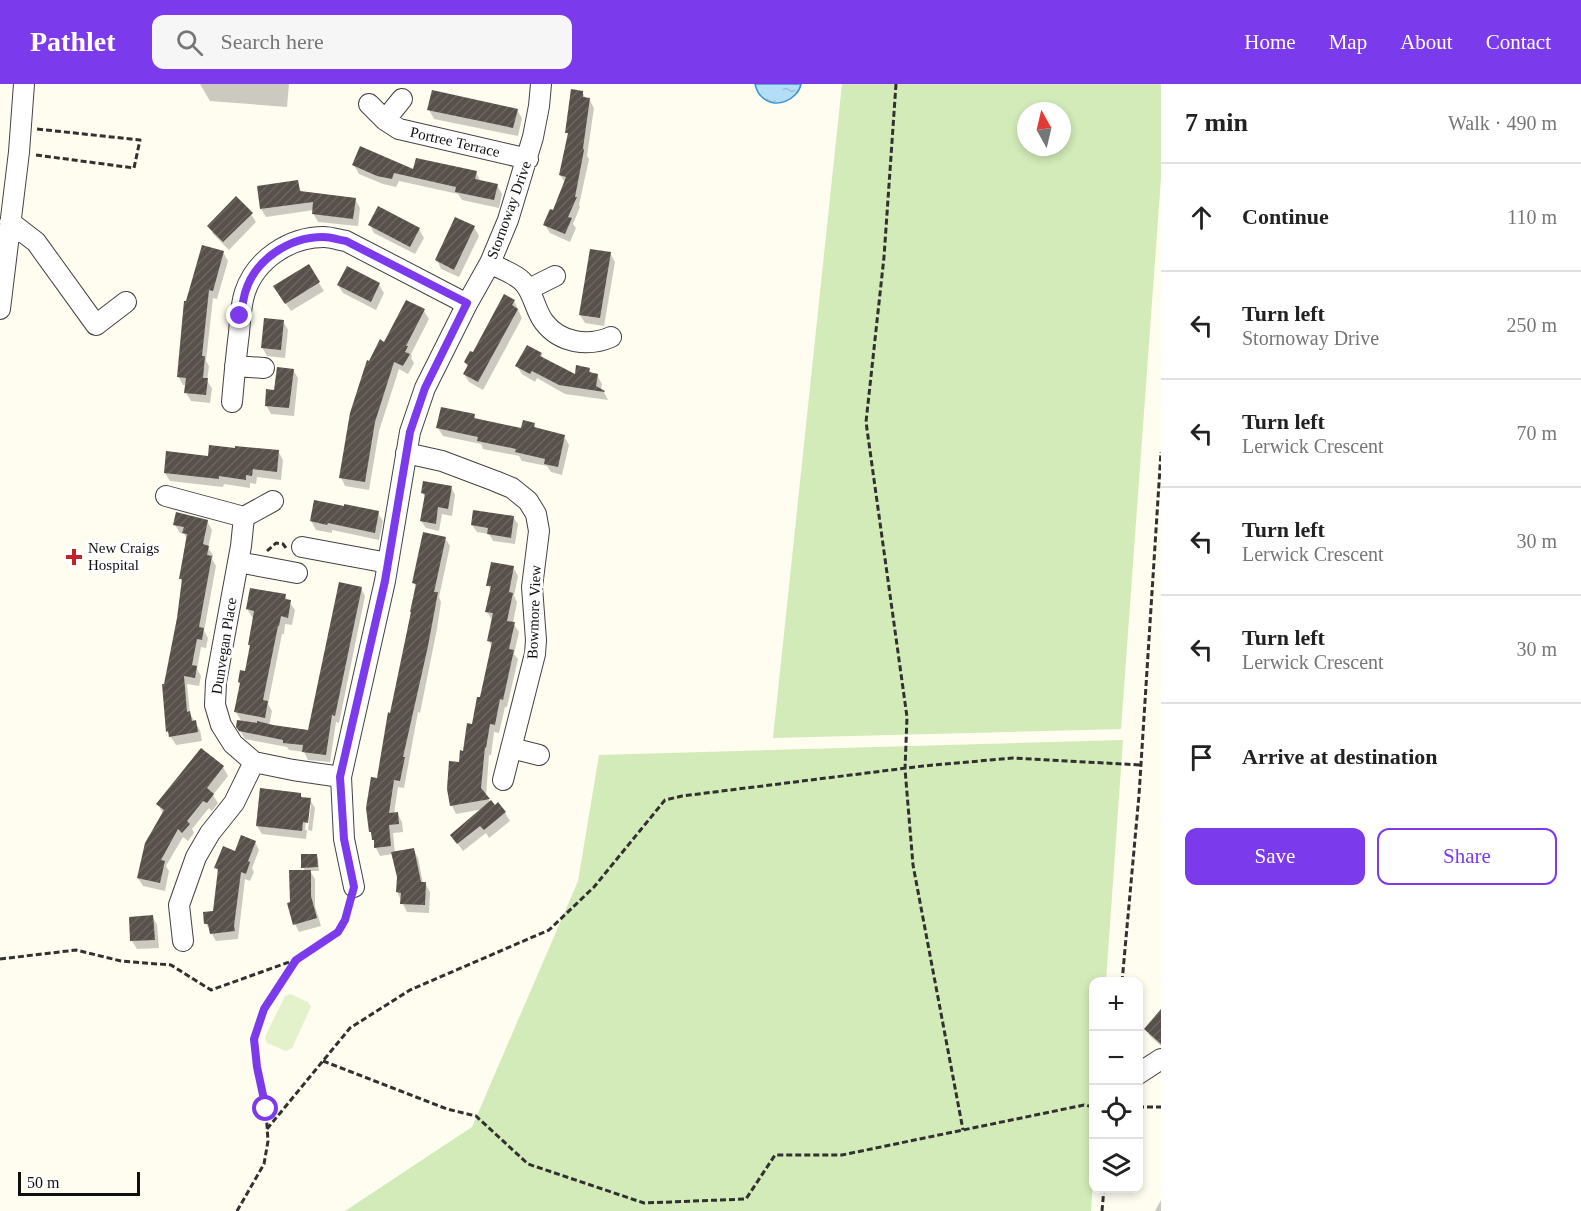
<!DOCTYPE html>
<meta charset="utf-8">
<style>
:root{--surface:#fff;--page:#f6f6f6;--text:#222;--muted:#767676;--line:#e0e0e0;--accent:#7c3aed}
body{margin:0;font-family:Georgia,serif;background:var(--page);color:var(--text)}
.controls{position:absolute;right:18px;bottom:18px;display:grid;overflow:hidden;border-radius:12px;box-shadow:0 3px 9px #0003}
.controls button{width:54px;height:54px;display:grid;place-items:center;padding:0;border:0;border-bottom:2px solid var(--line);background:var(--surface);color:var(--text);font:30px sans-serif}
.compass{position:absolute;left:1017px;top:18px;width:54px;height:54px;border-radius:50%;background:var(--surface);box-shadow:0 3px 9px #0003;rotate:352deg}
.scale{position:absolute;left:18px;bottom:15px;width:122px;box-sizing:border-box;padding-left:6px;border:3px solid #0f0f0f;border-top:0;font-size:16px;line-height:21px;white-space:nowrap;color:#0f0f0f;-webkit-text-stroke:4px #fff;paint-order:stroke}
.stop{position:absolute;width:18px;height:18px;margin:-14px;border:4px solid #7c3aed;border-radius:50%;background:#fff}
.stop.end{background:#7c3aed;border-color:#fff;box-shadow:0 2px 6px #0008}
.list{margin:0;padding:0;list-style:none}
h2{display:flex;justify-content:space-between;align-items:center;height:78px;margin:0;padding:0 24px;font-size:26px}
h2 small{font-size:20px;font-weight:400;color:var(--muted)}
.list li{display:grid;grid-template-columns:39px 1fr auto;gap:18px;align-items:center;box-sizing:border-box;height:108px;padding:0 24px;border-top:2px solid var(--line)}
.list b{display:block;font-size:22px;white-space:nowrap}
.list p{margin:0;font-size:20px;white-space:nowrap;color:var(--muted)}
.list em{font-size:20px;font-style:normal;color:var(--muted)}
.actions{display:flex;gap:12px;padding:18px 24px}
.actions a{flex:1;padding:14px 0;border:2px solid var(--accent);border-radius:12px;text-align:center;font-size:21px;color:var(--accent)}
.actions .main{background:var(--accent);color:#fff}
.icon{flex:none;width:33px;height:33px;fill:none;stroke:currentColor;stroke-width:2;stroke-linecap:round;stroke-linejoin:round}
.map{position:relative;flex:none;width:1161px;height:1127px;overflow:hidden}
header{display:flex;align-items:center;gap:36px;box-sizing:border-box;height:84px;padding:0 30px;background:var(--accent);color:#fff}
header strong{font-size:28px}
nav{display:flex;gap:33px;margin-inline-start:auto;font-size:21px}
.search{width:420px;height:54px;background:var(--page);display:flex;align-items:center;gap:15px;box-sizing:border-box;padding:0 21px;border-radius:12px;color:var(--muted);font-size:22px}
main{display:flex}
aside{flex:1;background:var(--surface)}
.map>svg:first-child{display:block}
.grass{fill:#d2ebb8;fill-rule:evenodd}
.pitch{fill:#e4f2cb}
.water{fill:url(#water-ripples);stroke:#3993d1;stroke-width:1.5}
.shadow{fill:#0003}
.building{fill:url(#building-hatch)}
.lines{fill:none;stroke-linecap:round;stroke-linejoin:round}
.minor-casing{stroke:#424242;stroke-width:22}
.path{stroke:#313131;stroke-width:3;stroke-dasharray:6 3;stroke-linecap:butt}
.minor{stroke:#fff;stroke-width:20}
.route{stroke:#7c3aed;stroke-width:8}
.poi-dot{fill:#c32229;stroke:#fff;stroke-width:2}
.labels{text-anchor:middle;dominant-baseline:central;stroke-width:6;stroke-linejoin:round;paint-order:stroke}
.street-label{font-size:15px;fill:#0f0f0f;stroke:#fff}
.poi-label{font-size:15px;fill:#0f0f0f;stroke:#fff;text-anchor:start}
</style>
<header>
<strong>Pathlet</strong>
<div class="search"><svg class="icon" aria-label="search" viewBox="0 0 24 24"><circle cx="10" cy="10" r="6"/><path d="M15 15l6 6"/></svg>Search here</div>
<nav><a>Home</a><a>Map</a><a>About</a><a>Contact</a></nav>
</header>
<main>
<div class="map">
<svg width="1161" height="1127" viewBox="0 0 1161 1127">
<defs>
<pattern id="water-ripples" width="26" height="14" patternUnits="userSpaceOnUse" patternTransform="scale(1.5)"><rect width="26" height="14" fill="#b4def8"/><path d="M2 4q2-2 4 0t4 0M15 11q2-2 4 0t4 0" fill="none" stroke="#9abdd3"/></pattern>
<pattern id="building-hatch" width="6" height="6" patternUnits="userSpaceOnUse" patternTransform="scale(1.5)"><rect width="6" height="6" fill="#58504b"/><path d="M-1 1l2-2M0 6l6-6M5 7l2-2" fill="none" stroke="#6b6561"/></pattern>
</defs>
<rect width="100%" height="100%" fill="#fffcf0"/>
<path class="grass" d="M842,0H1161V94L1121,645L773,654ZM1026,27H1062V63H1026Z
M1123,656L1106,897L1094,898V1084L1091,1127H345L472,1043L578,797L599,671Z"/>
<path class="pitch" d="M290,910L308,918L311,923L292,964L286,967L267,959L265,953L285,912Z"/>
<path class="water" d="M755,0H801C798,16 775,26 762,13C758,10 756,4 755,0Z"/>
<path class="shadow" d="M200,0H289L287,23L210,17Z
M582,8L586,15H589L594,24L587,72L589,75L579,121L580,123L573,140L576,144L570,158L550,149L545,141L553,128L565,99L560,91L569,51L567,48Z
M429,26H517L522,34L518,52L434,35Z
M354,81L414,87L476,88L481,98L497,101L502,110L499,124L462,116L458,110L399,97L396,103L383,100L359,90Z
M297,98L302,109L355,115L360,124L358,142L318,138L313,129L314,126L266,133L261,125Z
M251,130L256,138L229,166L213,150L209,142Z
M370,141L419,145L424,154L415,170L374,149Z
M474,143L479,152L459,193L441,185L437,176Z
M223,168L228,177L217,215L213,214L206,277L209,282L207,297L212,304L210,319L191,317L186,309L187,301H183L178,292L186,219Z
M610,169L615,178L604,242L585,239L580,231Z
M308,182L324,207L291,227L280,211Z
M347,184L379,201L384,209L376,226L343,209L338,201Z
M514,217L522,234L483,306L469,298L464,290L468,283L465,278L474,270Z
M424,227L429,235L411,270L412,272L411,274L414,279L408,290L399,285L379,347L369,406L345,402L341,393L370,279L385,260Z
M283,237L288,246L285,274L267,272L262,263Z
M541,270L544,275L576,293L589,285L592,290L597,291L602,300L601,306L604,308L608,316L565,310L537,294L535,298L522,290L517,282Z
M293,286L298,294L294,332L271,330L266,321Z
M474,331L477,336L522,345L534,341L537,346L564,352L569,361L562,391L551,388L547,382L522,377L519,372L483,365L481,360L443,352L438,344Z
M278,367L283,376L281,396L257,393L256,400L250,399V404L224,400L223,403L170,397L165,389L209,374Z
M451,403L455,411L452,432L442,430L439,447L426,444L421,437L425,414L423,409Z
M378,429L383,437L379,456L332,446V449L316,446L311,437Z
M513,433L518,440L515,460L493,457L489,450L477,448L472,441Z
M207,437L212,446L208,464L213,471L212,475L216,482L204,547L208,554L206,564L201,563L197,585L201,592L199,602L187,600L190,630L200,646L202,657L176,661L167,647L163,602L166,601L183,500L180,494L188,456L184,450L180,449L175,441Z
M445,454L450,462L439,513L441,518L437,545L420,629L418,628L404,704L398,703L394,730L397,729L402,738L403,748L393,749L395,769L413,765L418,774L423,799H425L430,808L429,829L407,828L397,808L398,792L393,770L380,772L376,764V758L370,747L378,696L416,503L414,499Z
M513,483L518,492L514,512L517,518L513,539L519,548L514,570L518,575L507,623H505L499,649L494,648L491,671H489L486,712L491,719L505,729L510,737L489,754L486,749L463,767L452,752L483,725L456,730L452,722L460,679L481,615L492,563L489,557L492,536L487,528L491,507L488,501Z
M361,504L365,512L339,639L336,638L330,678L308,676L304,668L289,666L287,663L245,655L238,643L242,638L236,628L241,601L239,598L246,589L251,564L249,561L255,534L252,533L247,525L285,512L295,526L292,541L285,540L284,550H282L268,620L272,627L269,642L309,648Z
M201,666L223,683L228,692L213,711L218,719L212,727L209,724L192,745L194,749L188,757L183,753L166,782L169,787L165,807L143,802L138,794L163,730L158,720Z
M300,710L303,715L310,716L315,724L312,747L308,746L311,721H308L305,746H307L306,755L262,750L257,742Z
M255,758L259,766L252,784L254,788L250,797L245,795L238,855L216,857L206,840L214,828L219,789L216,784L236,769Z
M316,771L318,775L319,787H310L315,795V822L321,842L299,848L295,840L291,819L305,787L303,783Z
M153,833L157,841L159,864L137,865L132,857Z
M1161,929V962L1150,952L1146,945Z
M1161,1116V1127H1155Z"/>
<path class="building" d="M571,5L583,7V13L590,14L583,64L584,66L575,113H577L568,133L572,134L565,150L543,141L550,125L553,126L566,93L559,91L568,49H565Z
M432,6L518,25L513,44L427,26Z
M360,62L413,85L416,74L477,87L475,95L498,100L494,116L455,108L456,103L394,89L392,95L377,92L352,81Z
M298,96L300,107L356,114L353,135L312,130L313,118L260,125L257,102Z
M236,112L253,129L223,158L207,142Z
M378,122L420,144L410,163L368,141Z
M455,133L475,142L454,186L435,176Z
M202,161L224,167L213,207L209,206L202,272H205L203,294H208L206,311L184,309L186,294L177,293L184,217H186Z
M590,165L611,168L600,234L579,231Z
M309,180L320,198L285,220L273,202Z
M347,182L380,199L371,218L337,201Z
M504,210L515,216L512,221L518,225L478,298L463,290L468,281L464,278L470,267L473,268Z
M406,216L425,225L406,262H408L405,268L410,270L403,282L394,278L375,338L365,398L339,394L350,329L367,276L369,277L380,255L384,258Z
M264,234L284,236L281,266L261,264Z
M527,261L542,269L540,272L575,290L576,281L590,284L589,288L598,290L596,302L605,307L604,308L559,301L532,287L530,290L515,282Z
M277,283L294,285L289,324L265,322L266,305L274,306Z
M441,323L475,330L474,334L521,344L523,336L535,339L534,343L565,351L558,383L544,380L545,375L515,368L516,365L477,357L478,353L436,344Z
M209,361L235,364V362L279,366L277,388L253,385L252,392L246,391V396L219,392V395L164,389L166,367L208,372Z
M423,397L452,402L448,425L438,423L436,440L420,437L425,410L421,409Z
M314,416L344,422V420L379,427L375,449L328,439L327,441L310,437Z
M473,426L514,432L511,454L487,450L488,444L471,441Z
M176,428L208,436L203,460L209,462L207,471L212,472L199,543L204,544L202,556L197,555L192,581L197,582L195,594L184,592L187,628L190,627L192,637L196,636L198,648L169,653L168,647L166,648L162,600H164L177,534L182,495H179L187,450L182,449L184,443L173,441Z
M423,448L446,453L434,508H438L428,562L403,673H405L400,697L394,696L389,729L398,728L399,740L389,741L391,762L374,764V756H372L371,748H369L366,724L371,693L377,694L388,628L390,629L411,528H410L416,500L412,499Z
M491,478L514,482L509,508L513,509L507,537L515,538L509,565L514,566L503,616L500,615L495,641L490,640L486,664L485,663L481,704L490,715L450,722L447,705L449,677L459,678L460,666L463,667L467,639L472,640L477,613H480L492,558L487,557L493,529L485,528L491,502H486Z
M339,498L362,503L335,632L332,631L326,671L302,668L303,661L283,659V656L239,647L236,643L237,636L257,639V637L273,641L308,646Z
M250,504L286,510L285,515L291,516L288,534L281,532L279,542H278L263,616L268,617L265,634L234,628L240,599L238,598L240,586L245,587L250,561H248L254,527L246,525Z
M201,664L224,682L207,704L214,710L207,719L203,717L187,737L190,740L182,749L178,745L161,776L165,777L160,799L137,794L145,759L164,726L156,720Z
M260,704L301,709V713L311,714L308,739L303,738L302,747L256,742Z
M491,716L495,721L498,718L506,728L484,746L480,742L457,760L450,751Z
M241,751L256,757L248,777L250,778L246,790L241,788L234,842L235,847L210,850L208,840H204L203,828L213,827L218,785L214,784L223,762L235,767Z
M414,764L421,798H426L425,821L400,820L401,809L396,808L397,793L391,768Z
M301,770H317L318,783L301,784Z
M289,786H311V812L317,834L293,841L287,819L290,818Z
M153,831L155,856L130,857L129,833Z
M1161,925V960L1144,945Z"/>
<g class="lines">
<g class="minor-casing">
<path id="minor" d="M369,20L385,36L399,45L528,75
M385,36L402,15
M10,138L36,158L96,241L126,218
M490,179C500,185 514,189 522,197C534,208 534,225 544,238C560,259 588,263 611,253
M529,205L555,192
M0,225L19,68L24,0
M235,282L264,284
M232,318C234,295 236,272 239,249C240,235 241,220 245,208C256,175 290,153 324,153C331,153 339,156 346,157L467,220
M406,369L442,377L495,397L512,404L528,417L536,430L539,447L532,503L536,556L535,570L503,696
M166,412L244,433L241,462L216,598L215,621L221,641L233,660L254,678L293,686L341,693
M244,433L273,417
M302,463L388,479
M238,478L297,489
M511,664L539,671
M354,803L344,755L341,693L385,497L410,348L425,304L467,220L490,179L508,136L533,53L539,22L541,0
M183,857L179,821L196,773L210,749L234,719L254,678
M1138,990L1161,975"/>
</g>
<path class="path" d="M896,0L884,173L866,338L907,633L905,685L913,781L963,1046
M36,71L134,84L140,56L37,45
M267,467L276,459L283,460L286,464
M0,875L76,866L121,877L171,881L211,906L295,876
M1122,898L1139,711L1161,368
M323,977L447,1025L476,1032L528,1080L644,1119L746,1115L775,1071H842L1084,1021L1094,1023
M1138,1023H1161
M267,1045L350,944L410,906L549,846L594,803L665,716L682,712L923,682L1013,674L1141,681
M237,1127L264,1080L268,1057L266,1025L257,983L254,955L264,925L296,876L337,848L345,836L350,819
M1102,1127L1104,1104"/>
<use href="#minor" class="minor"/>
</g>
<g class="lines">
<path class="route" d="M240,232C242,225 243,217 245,209C254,176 289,153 323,153C331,153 339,156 346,157L467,219L425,304L410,348L385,497L340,693L344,755L354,803L345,836L338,848L296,876L264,925L254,955L257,983L266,1025"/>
</g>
<path class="poi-dot" d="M71 464h6v6h6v6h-6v6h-6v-6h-6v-6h6z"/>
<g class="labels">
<g class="street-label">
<text transform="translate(455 58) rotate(13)">Portree Terrace</text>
<text transform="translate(509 126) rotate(-70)">Stornoway Drive</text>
<text transform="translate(534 528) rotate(-88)">Bowmore View</text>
<text transform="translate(224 562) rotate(-81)">Dunvegan Place</text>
</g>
<g class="poi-label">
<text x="88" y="464">New Craigs<tspan x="88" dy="17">Hospital</tspan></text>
</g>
</g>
</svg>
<div class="controls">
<button>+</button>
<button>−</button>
<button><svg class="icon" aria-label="locate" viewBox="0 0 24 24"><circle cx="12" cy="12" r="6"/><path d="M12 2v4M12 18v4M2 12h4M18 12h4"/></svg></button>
<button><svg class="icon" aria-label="layers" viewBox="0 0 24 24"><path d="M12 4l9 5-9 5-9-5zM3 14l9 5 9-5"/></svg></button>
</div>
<svg class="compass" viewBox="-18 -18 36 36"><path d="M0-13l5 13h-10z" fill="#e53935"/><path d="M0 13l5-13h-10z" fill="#767676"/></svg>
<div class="scale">50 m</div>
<div class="stop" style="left:266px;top:1025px"></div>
<div class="stop end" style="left:240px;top:232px"></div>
</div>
<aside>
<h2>7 min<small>Walk · 490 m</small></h2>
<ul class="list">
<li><svg class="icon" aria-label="ahead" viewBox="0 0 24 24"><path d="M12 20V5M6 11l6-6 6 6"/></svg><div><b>Continue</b></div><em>110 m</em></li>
<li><svg class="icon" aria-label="left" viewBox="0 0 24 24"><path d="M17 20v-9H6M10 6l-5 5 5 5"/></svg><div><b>Turn left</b><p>Stornoway Drive</p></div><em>250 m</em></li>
<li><svg class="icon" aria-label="left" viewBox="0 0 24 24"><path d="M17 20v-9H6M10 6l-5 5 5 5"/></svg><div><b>Turn left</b><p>Lerwick Crescent</p></div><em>70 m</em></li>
<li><svg class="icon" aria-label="left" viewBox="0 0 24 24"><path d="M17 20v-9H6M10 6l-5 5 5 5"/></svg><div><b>Turn left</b><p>Lerwick Crescent</p></div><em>30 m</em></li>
<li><svg class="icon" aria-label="left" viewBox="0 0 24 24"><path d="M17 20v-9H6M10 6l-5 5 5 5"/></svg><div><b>Turn left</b><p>Lerwick Crescent</p></div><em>30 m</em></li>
<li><svg class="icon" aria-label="arrive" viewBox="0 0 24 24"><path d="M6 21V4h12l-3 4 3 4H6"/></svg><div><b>Arrive at destination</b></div></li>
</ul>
<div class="actions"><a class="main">Save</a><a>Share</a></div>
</aside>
</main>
